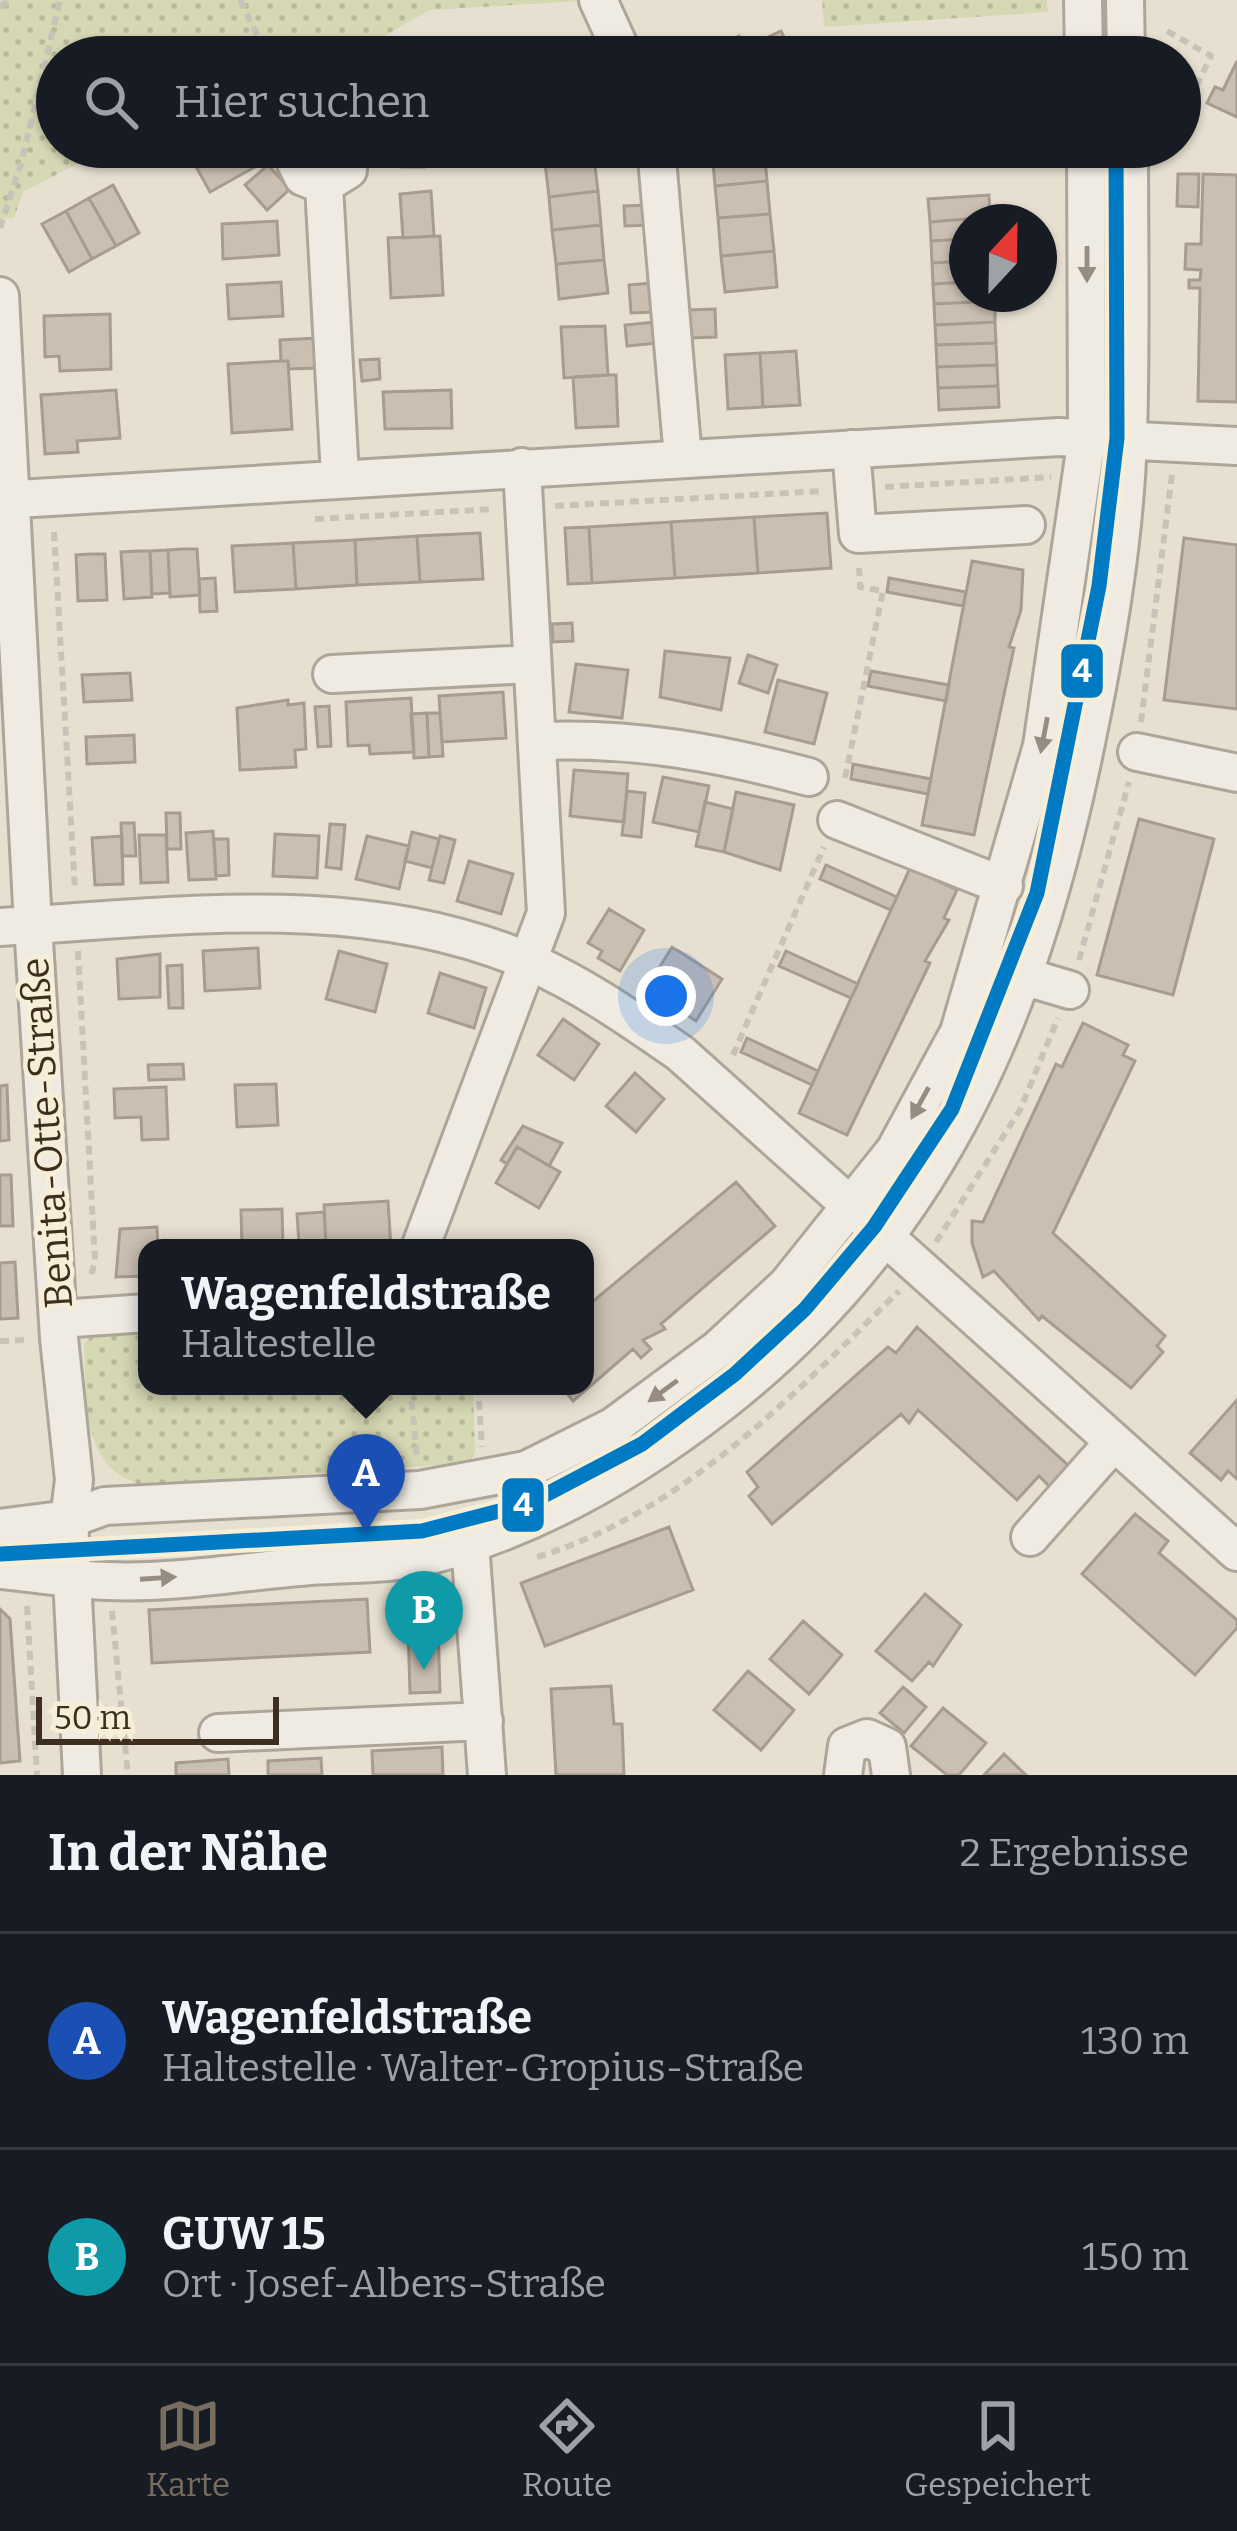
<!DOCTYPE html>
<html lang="de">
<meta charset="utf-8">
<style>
:root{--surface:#171b24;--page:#242831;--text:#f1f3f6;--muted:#9ea1a6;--line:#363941;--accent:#786c5e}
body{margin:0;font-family:Bitter,serif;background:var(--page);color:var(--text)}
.compass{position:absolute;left:949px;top:204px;width:108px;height:108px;border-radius:50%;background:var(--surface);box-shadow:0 3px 9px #0004;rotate:22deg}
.scale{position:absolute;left:36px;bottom:30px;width:243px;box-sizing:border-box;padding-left:12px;border:6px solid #3d2e20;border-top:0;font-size:33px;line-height:42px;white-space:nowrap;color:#3d2e20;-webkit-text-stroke:9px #f7eed8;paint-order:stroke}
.you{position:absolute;left:666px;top:996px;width:42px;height:42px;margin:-30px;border:9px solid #fff;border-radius:50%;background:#1a73e8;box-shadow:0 0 0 18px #1a73e833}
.badge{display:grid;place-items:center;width:78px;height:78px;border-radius:50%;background:var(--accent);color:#fff;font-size:39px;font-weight:700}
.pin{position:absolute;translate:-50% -99px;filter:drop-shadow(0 3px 6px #0008)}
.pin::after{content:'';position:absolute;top:63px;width:42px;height:36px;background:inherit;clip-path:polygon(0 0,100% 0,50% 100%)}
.popup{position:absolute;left:138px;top:1239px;width:456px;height:156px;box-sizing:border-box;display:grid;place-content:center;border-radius:24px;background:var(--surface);filter:drop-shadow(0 3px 9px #0005);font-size:39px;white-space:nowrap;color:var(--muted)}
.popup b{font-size:45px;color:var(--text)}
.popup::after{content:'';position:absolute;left:50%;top:100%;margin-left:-24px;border:24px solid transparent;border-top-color:var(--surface)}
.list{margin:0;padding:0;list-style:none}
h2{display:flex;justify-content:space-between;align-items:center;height:156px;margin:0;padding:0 48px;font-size:51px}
h2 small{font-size:39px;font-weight:400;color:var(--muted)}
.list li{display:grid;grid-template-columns:78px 1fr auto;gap:36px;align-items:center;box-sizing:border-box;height:216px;padding:0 48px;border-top:3px solid var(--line)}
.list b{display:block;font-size:45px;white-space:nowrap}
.list p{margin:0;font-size:39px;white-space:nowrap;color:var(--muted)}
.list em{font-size:39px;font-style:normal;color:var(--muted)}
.icon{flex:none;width:66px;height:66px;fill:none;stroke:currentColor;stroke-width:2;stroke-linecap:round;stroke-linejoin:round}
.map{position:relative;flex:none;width:1237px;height:1775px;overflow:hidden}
.search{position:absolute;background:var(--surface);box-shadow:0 3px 9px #0004;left:36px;right:36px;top:36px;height:132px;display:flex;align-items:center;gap:30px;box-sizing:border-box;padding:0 42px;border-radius:66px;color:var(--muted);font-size:45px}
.sheet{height:588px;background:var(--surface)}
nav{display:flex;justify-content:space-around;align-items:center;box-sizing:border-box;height:168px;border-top:3px solid var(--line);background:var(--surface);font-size:33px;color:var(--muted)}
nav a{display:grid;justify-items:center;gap:6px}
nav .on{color:var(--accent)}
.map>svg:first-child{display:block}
.grass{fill:url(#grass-dots)}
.building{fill:#cbbfb2;stroke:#a89c90;stroke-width:3}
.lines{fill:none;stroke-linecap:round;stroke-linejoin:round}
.minor-casing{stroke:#ada599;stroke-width:42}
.path{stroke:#c8c2b9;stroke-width:6;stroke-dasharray:9 6;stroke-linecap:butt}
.minor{stroke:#efebe3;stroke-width:36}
.tram-1-casing{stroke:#f7eed8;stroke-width:24}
.tram-1{stroke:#007ac3;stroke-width:15}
.oneway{fill:#968c82}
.labels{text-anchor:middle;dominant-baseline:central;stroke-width:9;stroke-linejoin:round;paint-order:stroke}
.street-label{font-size:39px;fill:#3d2e20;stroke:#f7eed8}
.line-badge{stroke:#f7eed8;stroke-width:4.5}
.badge-label{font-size:33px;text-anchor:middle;font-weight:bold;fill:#fff}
</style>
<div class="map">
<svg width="1237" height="1775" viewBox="0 0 1237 1775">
<defs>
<pattern id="grass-dots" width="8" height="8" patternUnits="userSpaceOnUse" patternTransform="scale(3)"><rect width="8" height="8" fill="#d6d7b3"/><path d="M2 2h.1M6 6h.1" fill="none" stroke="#b9b99a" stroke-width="1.8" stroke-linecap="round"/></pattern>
</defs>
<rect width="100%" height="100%" fill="#e7e0d1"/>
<path class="grass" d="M0,0H596L430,10L347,57H57V147H110L23,192L14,218L0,219Z
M822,0H1047L1048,12L824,27Z
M147,1325V1386H473L475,1452L469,1463L144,1485C79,1470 87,1397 84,1344L99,1328Z"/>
<path class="building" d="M781,31L794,57H749L745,48Z
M739,36L749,57H705L703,54Z
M1237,61V117L1207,103L1215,87L1223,90Z
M223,147H253L262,163L210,192L194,163Z
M764,147L767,181L715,186L712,151Z
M402,149L424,150V167H402Z
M594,158L598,191L549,197L545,163Z
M268,165L290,189L267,210L245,185Z
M1178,174H1199L1198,207L1177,206Z
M1203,174L1237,175V402L1198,401L1200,288H1189V280H1200L1201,270L1185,269L1186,244H1201Z
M767,181L770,214L718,218L715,186Z
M113,185L139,233L116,246L89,198Z
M431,191L434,236L403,238L400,194Z
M598,191L601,225L552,230L549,197Z
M989,195L990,217L930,222L928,199Z
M89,198L116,246L92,259L66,211Z
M648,205L650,225L625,226L624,206Z
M66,211L92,259L69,272L42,224Z
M770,214L774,251L721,256L718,218Z
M990,217V222H967V239L931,241L930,222Z
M277,221L279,255L223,259L222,224Z
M601,225L604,260L556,264L552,230Z
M440,236L443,295L391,298L388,238Z
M967,239V261L932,263L931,241Z
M774,251L777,287L725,292L721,256Z
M604,260L608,293L559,299L556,264Z
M967,261V282L933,284L932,263Z
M281,282L283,316L229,319L227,285Z
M967,282V294H994L995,301L934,304L933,284Z
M652,283L654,312L631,313L629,285Z
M995,301V322L935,325L934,304Z
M715,309L716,337L689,338L688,310Z
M110,314L111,369L60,371L59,356L45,357L44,316Z
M656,322L658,343L627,346L625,325Z
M995,322L996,343L936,345L935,325Z
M605,326L608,375L564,378L561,327Z
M317,338L319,368L289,369L288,361H281L280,340Z
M996,343L997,365L937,367L936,345Z
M796,351L800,405L763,407L760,353Z
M760,353L763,407L728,409L725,355Z
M379,359L380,379L362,381L360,360Z
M281,361H288L292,429L232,433L228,364Z
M997,365L998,386L938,388L937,367Z
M608,375H616L618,426L576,428L573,377Z
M998,386L999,407L939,410L938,388Z
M116,390L120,438L77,441L78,452L45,454L41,395Z
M451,390L452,428L385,429L383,392Z
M827,513L831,568L758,573L754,517Z
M754,517L758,573L675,578L671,522Z
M671,522L675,578L592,583L589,527Z
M589,527L592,583L568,584L565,528Z
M480,533L483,579L420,582L417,536Z
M417,536L420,582L357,585L355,540Z
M1184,538L1237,545V709L1164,700Z
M355,540L357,585L296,589L293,543Z
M293,543L296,589L235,592L232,546Z
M183,549H197L200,595L170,597L168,550Z
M168,550L170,593L152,594L150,551Z
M139,551H150L152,597L124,599L121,552Z
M90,554H105L107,600L78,601L76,555Z
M972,561L1023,570L1021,610L1009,647L1014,648L974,835L922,825Z
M215,578L217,611L200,612L199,579Z
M889,578L966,592L963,606L887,592Z
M572,623L573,641L553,642L552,624Z
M665,651L730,658L721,710L660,697Z
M748,655L777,665L768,693L739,683Z
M576,664L628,670L622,718L569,712Z
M871,671L949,685L946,701L868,686Z
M130,673L132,700L84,702L82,675Z
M778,680L827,693L814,744L765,732Z
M503,692L506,738L442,742L439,696Z
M411,698L414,752L370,754L369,745L348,746L346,702Z
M288,700V705L304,703L306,749L295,750L296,767L240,770L237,708Z
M329,706L331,746L318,747L315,707Z
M427,713L429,757L414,758L411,714Z
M427,713H440L443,756L429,757Z
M134,735L135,762L87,764L86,737Z
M853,764L931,779L928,794L851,779Z
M574,770L628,774L624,822L570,816Z
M663,777L709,786L699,832L653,822Z
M627,791L645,793L641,837L622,835Z
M736,792L794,805L780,870L724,852Z
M705,802L733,809L724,852L696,846Z
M166,813H180L181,849H167Z
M1139,819L1214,839L1173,995L1097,975Z
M121,823H134L136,856H122Z
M330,824L345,825L341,869L326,867Z
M213,831L216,879L189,880L186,833Z
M412,832L439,839L432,868L405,861Z
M275,834L319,836L317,878L273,876Z
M139,835H166L168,882L141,883Z
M122,836L123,884L95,885L92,838Z
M367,836L409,846L399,889L356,879Z
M440,836L455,840L444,883L429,880Z
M214,839H228L229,875L216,876Z
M469,861L513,874L501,914L457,901Z
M826,865L897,897L891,910L820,879Z
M910,868L957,890L944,918L949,920L925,961L930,963L847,1135L799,1113Z
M609,909L644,930L620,971L598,958L602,951L588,943Z
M672,947L722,979L696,1021L646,989Z
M258,948L260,988L205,991L203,951Z
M339,951L387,964L375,1012L326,999Z
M786,951L858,984L851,998L779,966Z
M160,954V997L119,999L117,959Z
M182,965L183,1008H169L167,966Z
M440,973L486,988L474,1028L428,1013Z
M563,1019L599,1044L574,1080L538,1055Z
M1083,1023L1128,1045L1123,1055L1135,1061L1053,1233L1165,1336L1157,1346L1163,1352L1131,1388L1042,1316L1039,1320L994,1271L983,1277L972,1243V1221L983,1222L1056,1064L1062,1067Z
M747,1038L818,1071L812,1085L741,1052Z
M183,1064L184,1079L149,1080L148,1065Z
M635,1073L664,1099L636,1132L606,1106Z
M276,1084L278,1125L237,1127L235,1085Z
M7,1085L9,1140L0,1141V1086Z
M166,1087L168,1139L142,1140L141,1117L115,1118L114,1089Z
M523,1126L562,1143L549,1166L517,1147L507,1164L501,1160Z
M517,1147L560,1172L539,1208L496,1183Z
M0,1175H11L13,1226H0Z
M736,1182L775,1226L661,1324L665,1329L643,1340L651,1349L641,1358L633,1349L573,1401L561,1386H585V1308Z
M388,1201L391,1248H326L324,1205Z
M282,1209L283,1248H242L241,1210Z
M324,1212L326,1242L299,1243L297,1214Z
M157,1227L158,1248H147V1276L116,1277L120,1229Z
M15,1262L18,1318L0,1319V1263Z
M917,1327L1071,1468L1053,1490L1039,1476L1017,1500L918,1410L909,1423L901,1414L772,1524L749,1496L758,1487L747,1472L888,1347L896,1353Z
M1237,1400V1479L1228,1471L1221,1480L1190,1453Z
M1135,1514L1168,1541L1159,1553L1237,1620V1628L1195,1675L1082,1574Z
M669,1527L693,1590L545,1646L521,1583Z
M925,1594L961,1625L933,1666L929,1662L912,1681L876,1651Z
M367,1599L370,1652L152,1663L149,1610Z
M0,1609L10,1619L20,1761L0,1763Z
M803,1621L842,1655L809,1694L770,1659Z
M438,1626L440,1692L410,1693L408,1628Z
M748,1671L794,1710L761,1750L714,1710Z
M611,1686L614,1724H622L624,1775H556L551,1689Z
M903,1687L926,1707L904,1733L880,1713Z
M943,1708L986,1743L959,1775H947L911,1746Z
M442,1747L443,1775H373L372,1751Z
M1004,1754L1026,1775H984Z
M321,1758L322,1775H268V1761Z
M228,1759L229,1775H176V1763Z"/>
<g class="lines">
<g class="minor-casing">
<path id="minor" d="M598,0L624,57
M1083,0L1084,57
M1125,0L1126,57
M297,147L295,161L303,177L324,185L348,170V147
M656,147L683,458
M324,185L340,476
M0,296L33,925L59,1338L74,1480L69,1519L82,1775
M851,449L858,534L1026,525
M0,500L1059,437L1237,446
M332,674L532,664
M540,741C633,737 719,753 809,777
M1137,752L1237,773
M837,820L1004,886
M0,927C178,917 363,889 532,963C586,987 632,1020 680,1053L1237,1552
M1026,977L1070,990
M420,1248L546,913L522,467
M59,1319L147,1313
M0,1528L69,1519L105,1506L420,1490L526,1470L614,1426L718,1349L787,1285L895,1150L959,1032L1042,746L1087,437L1086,147
M1030,1537L1114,1442
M470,1543L487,1775
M0,1570C35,1573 71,1580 107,1581C173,1584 244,1571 310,1566C348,1563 390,1565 427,1556C535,1529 634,1471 720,1404C947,1227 1036,996 1090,723C1109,629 1125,533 1128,437C1131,340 1129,243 1129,147
M218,1733L484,1721
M843,1775L847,1746L867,1738L887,1747L891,1775"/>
</g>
<path class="path" d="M240,0L268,57
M0,7L10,0
M1167,31L1211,56L1180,120
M0,228L21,164L60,0
M885,487L1051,477
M555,506L823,491
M315,519L494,509
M54,532L75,890
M1141,722L1172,474
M845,778L883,591L860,587L859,568
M78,951L95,1261L90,1279
M1079,960L1129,782
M733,1055L824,847
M936,1242L1020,1110L1058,1018
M0,1341L26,1340
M410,1386L417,1458
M478,1386L482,1447
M537,1557C683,1513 793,1395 899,1291
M27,1606L37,1775
M112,1611L128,1775"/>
<use href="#minor" class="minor"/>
<g class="tram-1-casing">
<path id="tram-1" d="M0,1554L422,1531L530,1503L642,1444L735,1374L805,1309L874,1227L952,1109L1037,893L1099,586L1117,438L1116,147"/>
</g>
<use href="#tram-1" class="tram-1"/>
</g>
<defs><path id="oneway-solid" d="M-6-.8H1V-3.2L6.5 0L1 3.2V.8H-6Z" transform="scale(3)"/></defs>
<g class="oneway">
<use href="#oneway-solid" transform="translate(1087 264) rotate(90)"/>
<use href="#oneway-solid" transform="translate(1044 735) rotate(101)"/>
<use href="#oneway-solid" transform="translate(920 1103) rotate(119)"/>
<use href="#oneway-solid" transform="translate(663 1391) rotate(144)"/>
<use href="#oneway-solid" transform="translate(158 1578) rotate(-4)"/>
</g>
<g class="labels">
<g class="street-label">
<text transform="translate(47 1133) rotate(-94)">Benita-Otte-Straße</text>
</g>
</g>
<g class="line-badge">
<rect x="1059" y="642" width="46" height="58" rx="12" fill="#007ac3"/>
<rect x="500" y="1476" width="46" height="58" rx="12" fill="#007ac3"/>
</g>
<g class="badge-label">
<text x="1082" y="682">4</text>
<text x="523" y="1516">4</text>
</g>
</svg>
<svg class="compass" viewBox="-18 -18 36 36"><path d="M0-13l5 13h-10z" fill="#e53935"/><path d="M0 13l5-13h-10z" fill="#9ea1a6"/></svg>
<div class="scale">50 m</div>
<div class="you"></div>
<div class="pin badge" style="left:366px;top:1533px;background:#1a4fb4">A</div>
<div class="popup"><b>Wagenfeldstraße</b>Haltestelle</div>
<div class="pin badge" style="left:424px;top:1670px;background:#0f9aa8">B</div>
<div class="search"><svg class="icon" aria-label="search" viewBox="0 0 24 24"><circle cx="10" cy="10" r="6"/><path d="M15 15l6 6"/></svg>Hier suchen</div>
</div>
<section class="sheet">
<h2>In der Nähe<small>2 Ergebnisse</small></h2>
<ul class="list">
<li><span class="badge" style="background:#1a4fb4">A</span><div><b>Wagenfeldstraße</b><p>Haltestelle · Walter-Gropius-Straße</p></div><em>130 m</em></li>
<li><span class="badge" style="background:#0f9aa8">B</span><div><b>GUW 15</b><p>Ort · Josef-Albers-Straße</p></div><em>150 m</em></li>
</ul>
</section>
<nav>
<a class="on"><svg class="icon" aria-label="map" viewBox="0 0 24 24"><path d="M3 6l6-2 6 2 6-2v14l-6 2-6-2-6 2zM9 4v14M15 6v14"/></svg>Karte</a>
<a><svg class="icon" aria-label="directions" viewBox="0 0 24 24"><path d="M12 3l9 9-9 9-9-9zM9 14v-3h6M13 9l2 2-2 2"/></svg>Route</a>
<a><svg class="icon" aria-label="saved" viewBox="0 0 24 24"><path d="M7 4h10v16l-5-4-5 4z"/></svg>Gespeichert</a>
</nav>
